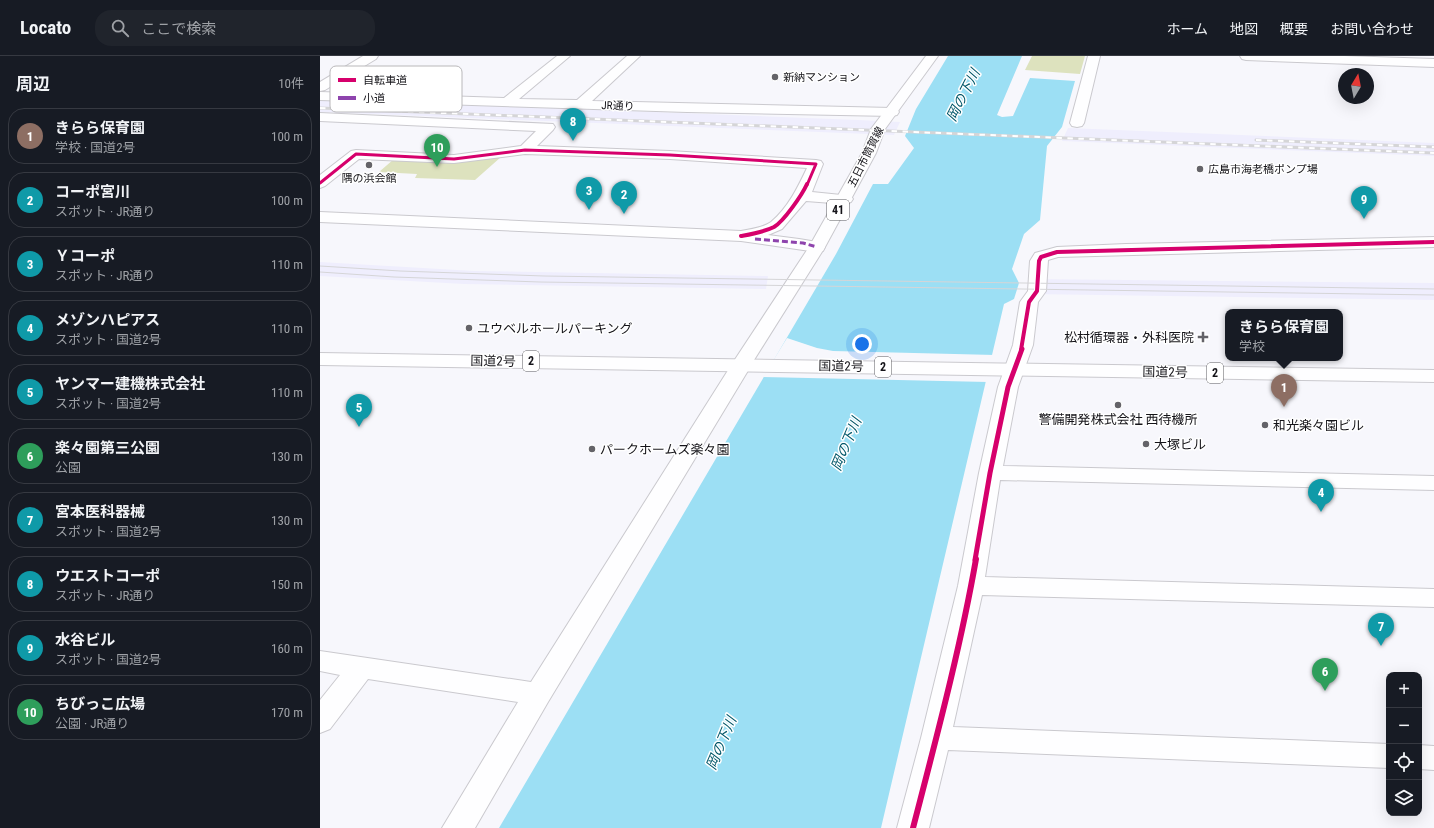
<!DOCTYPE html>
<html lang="ja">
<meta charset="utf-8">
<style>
:root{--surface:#171b24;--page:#20242c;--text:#f1f3f6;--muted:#9ea1a6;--line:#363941;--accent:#b2b2b6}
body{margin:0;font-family:"Roboto Condensed","Noto Sans JP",sans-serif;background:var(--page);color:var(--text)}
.controls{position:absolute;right:12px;bottom:12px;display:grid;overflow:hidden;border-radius:8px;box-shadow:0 4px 16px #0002}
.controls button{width:36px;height:36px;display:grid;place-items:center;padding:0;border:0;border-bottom:1px solid var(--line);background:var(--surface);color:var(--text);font:20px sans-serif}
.compass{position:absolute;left:1018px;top:12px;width:36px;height:36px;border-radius:50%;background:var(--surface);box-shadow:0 4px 16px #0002;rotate:10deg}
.you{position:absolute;left:542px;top:288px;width:14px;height:14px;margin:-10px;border:3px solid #fff;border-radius:50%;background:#1a73e8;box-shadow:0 0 0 6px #1a73e833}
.badge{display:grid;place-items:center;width:26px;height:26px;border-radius:50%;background:var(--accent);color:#fff;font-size:13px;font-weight:700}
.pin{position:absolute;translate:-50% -33px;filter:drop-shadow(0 1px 2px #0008)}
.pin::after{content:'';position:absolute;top:21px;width:14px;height:12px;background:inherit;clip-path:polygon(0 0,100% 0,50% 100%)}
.popup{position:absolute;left:905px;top:253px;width:118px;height:52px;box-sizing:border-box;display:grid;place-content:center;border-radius:8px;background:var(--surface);filter:drop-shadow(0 1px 3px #0005);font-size:13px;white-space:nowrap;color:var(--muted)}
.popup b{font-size:15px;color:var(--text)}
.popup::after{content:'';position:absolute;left:50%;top:100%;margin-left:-8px;border:8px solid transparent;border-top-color:var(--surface)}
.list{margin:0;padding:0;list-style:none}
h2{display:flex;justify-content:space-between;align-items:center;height:52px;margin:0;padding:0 16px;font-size:17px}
h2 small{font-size:13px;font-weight:400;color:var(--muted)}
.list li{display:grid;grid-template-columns:26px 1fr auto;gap:12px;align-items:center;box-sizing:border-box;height:56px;margin:0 8px 8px;padding:0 8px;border:1px solid var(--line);border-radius:16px}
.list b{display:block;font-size:15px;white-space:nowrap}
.list p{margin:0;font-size:13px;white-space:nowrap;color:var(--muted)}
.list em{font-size:13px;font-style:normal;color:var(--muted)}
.icon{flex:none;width:22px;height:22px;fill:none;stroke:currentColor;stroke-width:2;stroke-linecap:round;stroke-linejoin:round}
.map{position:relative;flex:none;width:1114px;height:772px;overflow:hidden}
header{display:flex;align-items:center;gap:24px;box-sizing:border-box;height:56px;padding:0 20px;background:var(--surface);border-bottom:1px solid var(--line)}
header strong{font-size:19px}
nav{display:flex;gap:22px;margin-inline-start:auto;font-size:14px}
.search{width:280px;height:36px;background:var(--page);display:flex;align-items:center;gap:10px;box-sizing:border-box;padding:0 14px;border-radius:16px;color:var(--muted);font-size:15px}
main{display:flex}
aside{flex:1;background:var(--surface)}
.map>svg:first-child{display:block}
.built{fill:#efeefd}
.green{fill:#dde2be}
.water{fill:#9cdff4}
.pier{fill:#f7f7fc}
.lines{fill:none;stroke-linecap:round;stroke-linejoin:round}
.minor-casing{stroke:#cac9ce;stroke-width:2}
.major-casing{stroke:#cac9ce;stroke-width:2}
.highway-casing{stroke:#cac9ce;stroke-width:2}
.minor{fill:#fefeff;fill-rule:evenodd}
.major{fill:#fefeff;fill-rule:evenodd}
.highway{fill:#fefeff;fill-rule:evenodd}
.tram{stroke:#d5d5d7;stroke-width:1}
.rail-casing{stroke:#d5d5d7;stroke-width:3}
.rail{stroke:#fff;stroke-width:2;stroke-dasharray:5.5;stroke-linecap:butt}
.quiet{stroke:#8e44ad;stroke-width:3;stroke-dasharray:6 3;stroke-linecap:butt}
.cycleway-far3-casing{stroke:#fff;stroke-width:4.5}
.cycleway-far2-casing{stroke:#fff;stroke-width:6}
.cycleway-far1-casing{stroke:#fff;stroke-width:8}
.cycleway-casing{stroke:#fff;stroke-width:9}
.cycleway-far3{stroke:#d6006c;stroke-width:3}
.cycleway-far2{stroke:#d6006c;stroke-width:4}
.cycleway-far1{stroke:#d6006c;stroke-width:5}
.cycleway{stroke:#d6006c;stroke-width:6}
.poi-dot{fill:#646368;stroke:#fff;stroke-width:1.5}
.labels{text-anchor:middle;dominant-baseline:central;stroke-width:3;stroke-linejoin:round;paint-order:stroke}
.far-poi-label{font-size:11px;fill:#151419;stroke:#fff;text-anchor:start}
.far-street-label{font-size:11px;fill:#151419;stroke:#fff}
.shield{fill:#fff;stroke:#5b5a5e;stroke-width:1}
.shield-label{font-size:12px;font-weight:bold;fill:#151419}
.poi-label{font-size:13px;fill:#151419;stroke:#fff;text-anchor:start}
.street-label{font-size:13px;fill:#151419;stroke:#fff}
.water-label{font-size:14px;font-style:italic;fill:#005769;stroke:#fff}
.key{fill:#fff;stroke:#b9b8ba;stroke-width:1}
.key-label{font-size:11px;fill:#151419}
</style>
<header>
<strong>Locato</strong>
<div class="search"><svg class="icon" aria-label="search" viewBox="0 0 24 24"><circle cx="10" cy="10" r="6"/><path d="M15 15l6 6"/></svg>ここで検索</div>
<nav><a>ホーム</a><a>地図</a><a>概要</a><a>お問い合わせ</a></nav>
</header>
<main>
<aside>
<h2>周辺<small>10件</small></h2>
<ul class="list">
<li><span class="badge" style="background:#8d6e63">1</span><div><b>きらら保育園</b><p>学校 · 国道2号</p></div><em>100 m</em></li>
<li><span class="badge" style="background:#0f9aa8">2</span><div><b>コーポ宮川</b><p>スポット · JR通り</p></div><em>100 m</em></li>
<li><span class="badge" style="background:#0f9aa8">3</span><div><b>Ｙコーポ</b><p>スポット · JR通り</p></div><em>110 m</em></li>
<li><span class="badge" style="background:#0f9aa8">4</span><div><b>メゾンハピアス</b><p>スポット · 国道2号</p></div><em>110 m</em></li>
<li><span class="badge" style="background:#0f9aa8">5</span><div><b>ヤンマー建機株式会社</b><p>スポット · 国道2号</p></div><em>110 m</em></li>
<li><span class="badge" style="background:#2e9e5b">6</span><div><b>楽々園第三公園</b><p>公園</p></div><em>130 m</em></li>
<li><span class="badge" style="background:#0f9aa8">7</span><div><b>宮本医科器械</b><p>スポット · 国道2号</p></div><em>130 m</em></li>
<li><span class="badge" style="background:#0f9aa8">8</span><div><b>ウエストコーポ</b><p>スポット · JR通り</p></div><em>150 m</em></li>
<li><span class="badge" style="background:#0f9aa8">9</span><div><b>水谷ビル</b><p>スポット · 国道2号</p></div><em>160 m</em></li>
<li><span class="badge" style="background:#2e9e5b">10</span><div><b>ちびっこ広場</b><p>公園 · JR通り</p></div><em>170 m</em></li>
</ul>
</aside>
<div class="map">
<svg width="1114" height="772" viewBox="0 0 1114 772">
<rect width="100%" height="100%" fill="#f7f7fc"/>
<path class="built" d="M0,43L538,64L580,66L574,79L0,56Z
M748,72L1114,87V100L742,85Z
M0,206L154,215L448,220L446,233L144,228L0,220Z
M710,223L1114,227V244L709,238Z"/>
<path class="green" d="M712,0H765L760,18L705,14Z
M181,101L155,124L95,122L97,118L59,116L74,103Z"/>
<path class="water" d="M628,0H702L677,59L682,61L693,60L710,22L755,25L742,71L727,90L720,164L704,178L692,213L699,227L694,243L684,248L561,772H179L516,198L553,128H568L594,92L585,80L596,53Z"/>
<path class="pier" d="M467,282L497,292L513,295L675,299L668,326L443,321Z"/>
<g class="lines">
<g class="minor-casing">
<path id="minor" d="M43,0H58L56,3L5,34L0,35V26Z
M237,0H250L199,43L257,44L307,0H320L272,45L572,52L577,53L579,56L577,59L572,60L367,56L0,44V36L184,42Z
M768,0H780L764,67L762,70L757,71L752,70L750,67Z
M920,0H1024L1114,3V11L926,4L922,3Z
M0,57L233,68L235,71L233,74L217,90L350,95L496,104L501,105L503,108L492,136L531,140L533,143L531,146L525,148L486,145L462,173L448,179L479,183L503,187L505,191L503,195L497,196L421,185L0,166V156L421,175C430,173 443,172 451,166C468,152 478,131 487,112L350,103L205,98L134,107L39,103L5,130L0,132V119L31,95L36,94L134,99L201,90L216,75L0,65Z
M1114,181V191L738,201L728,204L726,235L718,246L713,289L698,331L683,410L1114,420V434L680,424L665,521L1114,533V551L662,539L633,671L1069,688V712L628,694L609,772H577L601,682L638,530L659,417L678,331L693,289L700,246L708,235L710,205L715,197L737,191L806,188Z
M422,302L429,304L432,308L228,646L155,772H122L198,646L48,623L10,673L0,677V644L20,619L0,615V595L211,626L412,308L415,304Z
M1099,689L1114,690V714L1099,713Z"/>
</g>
<g class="major-casing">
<path id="major" d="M606,0H618L565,73L556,97L505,191L429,312L422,314L415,312L412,308L489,191L542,97L551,73Z"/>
</g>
<g class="highway-casing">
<path id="highway" d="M0,297L1114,314V326L0,309Z"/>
</g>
<use href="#minor" class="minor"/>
<use href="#major" class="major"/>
<use href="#highway" class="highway"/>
<path class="tram" d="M0,210L80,215L224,220L1114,233
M0,216L74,221L220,226L1114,239"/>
<g class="rail-casing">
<path id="rail" d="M0,52L1114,97
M936,84L1114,91"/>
</g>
<use href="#rail" class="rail"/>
<path class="quiet" d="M435,183L483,187L497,191"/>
<g class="cycleway-far3-casing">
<path id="cycleway-far3" d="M0,127L36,98L134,103L205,94L350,99L496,108L487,129"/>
</g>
<g class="cycleway-far2-casing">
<path id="cycleway-far2" d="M421,180C432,178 444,176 454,171C464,165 482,139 487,128
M701,294L709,246L717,235L719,205L721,201L737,196L1114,186"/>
</g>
<g class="cycleway-far1-casing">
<path id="cycleway-far1" d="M655,504L670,417L688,331L702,293"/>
</g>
<g class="cycleway-casing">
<path id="cycleway" d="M593,772C616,683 640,594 656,503"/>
</g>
<use href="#cycleway-far3" class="cycleway-far3"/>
<use href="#cycleway-far2" class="cycleway-far2"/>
<use href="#cycleway-far1" class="cycleway-far1"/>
<use href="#cycleway" class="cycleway"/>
</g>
<g class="poi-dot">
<circle cx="455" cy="21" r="4"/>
<circle cx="49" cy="109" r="4"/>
<circle cx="880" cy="113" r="4"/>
<circle cx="149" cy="272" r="4"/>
<path d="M881 275h4v4h4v4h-4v4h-4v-4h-4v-4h4z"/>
<circle cx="798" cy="349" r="4"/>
<circle cx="945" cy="369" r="4"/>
<circle cx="826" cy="388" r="4"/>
<circle cx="272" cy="393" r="4"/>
</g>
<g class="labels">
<g class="far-poi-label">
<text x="463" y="21">新納マンション</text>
<text x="888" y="113">広島市海老橋ポンプ場</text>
<text x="49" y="122" text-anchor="middle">隅の浜会館</text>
</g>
<g class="far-street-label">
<text transform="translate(298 50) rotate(2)">JR通り</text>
<text transform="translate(546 101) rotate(-63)">五日市筒賀線</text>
</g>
<g class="shield">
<rect x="507" y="144" width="22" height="20" rx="3"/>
<rect x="203" y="295" width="16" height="20" rx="3"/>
<rect x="555" y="301" width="16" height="20" rx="3"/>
<rect x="887" y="307" width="16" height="20" rx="3"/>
</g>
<g class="shield-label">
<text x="518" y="154">41</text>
<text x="211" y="305">2</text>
<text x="563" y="311">2</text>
<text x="895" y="317">2</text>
</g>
<g class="poi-label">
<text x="157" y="272">ユウベルホールパーキング</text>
<text x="874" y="281" text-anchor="end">松村循環器・外科医院</text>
<text x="798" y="363" text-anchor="middle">警備開発株式会社 西待機所</text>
<text x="953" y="369">和光楽々園ビル</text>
<text x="834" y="388">大塚ビル</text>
<text x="280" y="393">パークホームズ楽々園</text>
</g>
<g class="street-label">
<text transform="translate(173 305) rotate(1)">国道2号</text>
<text transform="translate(521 310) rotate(1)">国道2号</text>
<text transform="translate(845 316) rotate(1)">国道2号</text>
</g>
<g class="water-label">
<text transform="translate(643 39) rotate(-63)">岡の下川</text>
<text transform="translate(526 388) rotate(-67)">岡の下川</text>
<text transform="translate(401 687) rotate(-67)">岡の下川</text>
</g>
</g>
<rect x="10" y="10" width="132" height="46" rx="6" class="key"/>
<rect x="18" y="22" width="18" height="4" fill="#d6006c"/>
<rect x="18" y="40" width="18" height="4" fill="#8e44ad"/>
<g class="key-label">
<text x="43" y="28">自転車道</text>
<text x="43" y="46">小道</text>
</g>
</svg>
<div class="controls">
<button>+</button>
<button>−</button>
<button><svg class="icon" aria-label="locate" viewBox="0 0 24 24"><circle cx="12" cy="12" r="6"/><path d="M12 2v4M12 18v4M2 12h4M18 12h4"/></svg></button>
<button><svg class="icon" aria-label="layers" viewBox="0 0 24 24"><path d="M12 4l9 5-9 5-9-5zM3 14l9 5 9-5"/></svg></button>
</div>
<svg class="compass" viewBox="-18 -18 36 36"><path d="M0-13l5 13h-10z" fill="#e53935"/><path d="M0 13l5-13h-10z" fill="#9ea1a6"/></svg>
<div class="you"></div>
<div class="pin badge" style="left:964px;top:351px;background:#8d6e63">1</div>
<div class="popup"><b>きらら保育園</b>学校</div>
<div class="pin badge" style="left:304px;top:158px;background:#0f9aa8">2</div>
<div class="pin badge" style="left:269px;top:154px;background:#0f9aa8">3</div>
<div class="pin badge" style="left:1001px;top:456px;background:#0f9aa8">4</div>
<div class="pin badge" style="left:39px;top:371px;background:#0f9aa8">5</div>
<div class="pin badge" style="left:1005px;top:635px;background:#2e9e5b">6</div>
<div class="pin badge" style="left:1061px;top:590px;background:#0f9aa8">7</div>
<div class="pin badge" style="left:253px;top:85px;background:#0f9aa8">8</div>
<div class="pin badge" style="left:1044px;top:163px;background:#0f9aa8">9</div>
<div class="pin badge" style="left:117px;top:111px;background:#2e9e5b">10</div>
</div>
</main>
